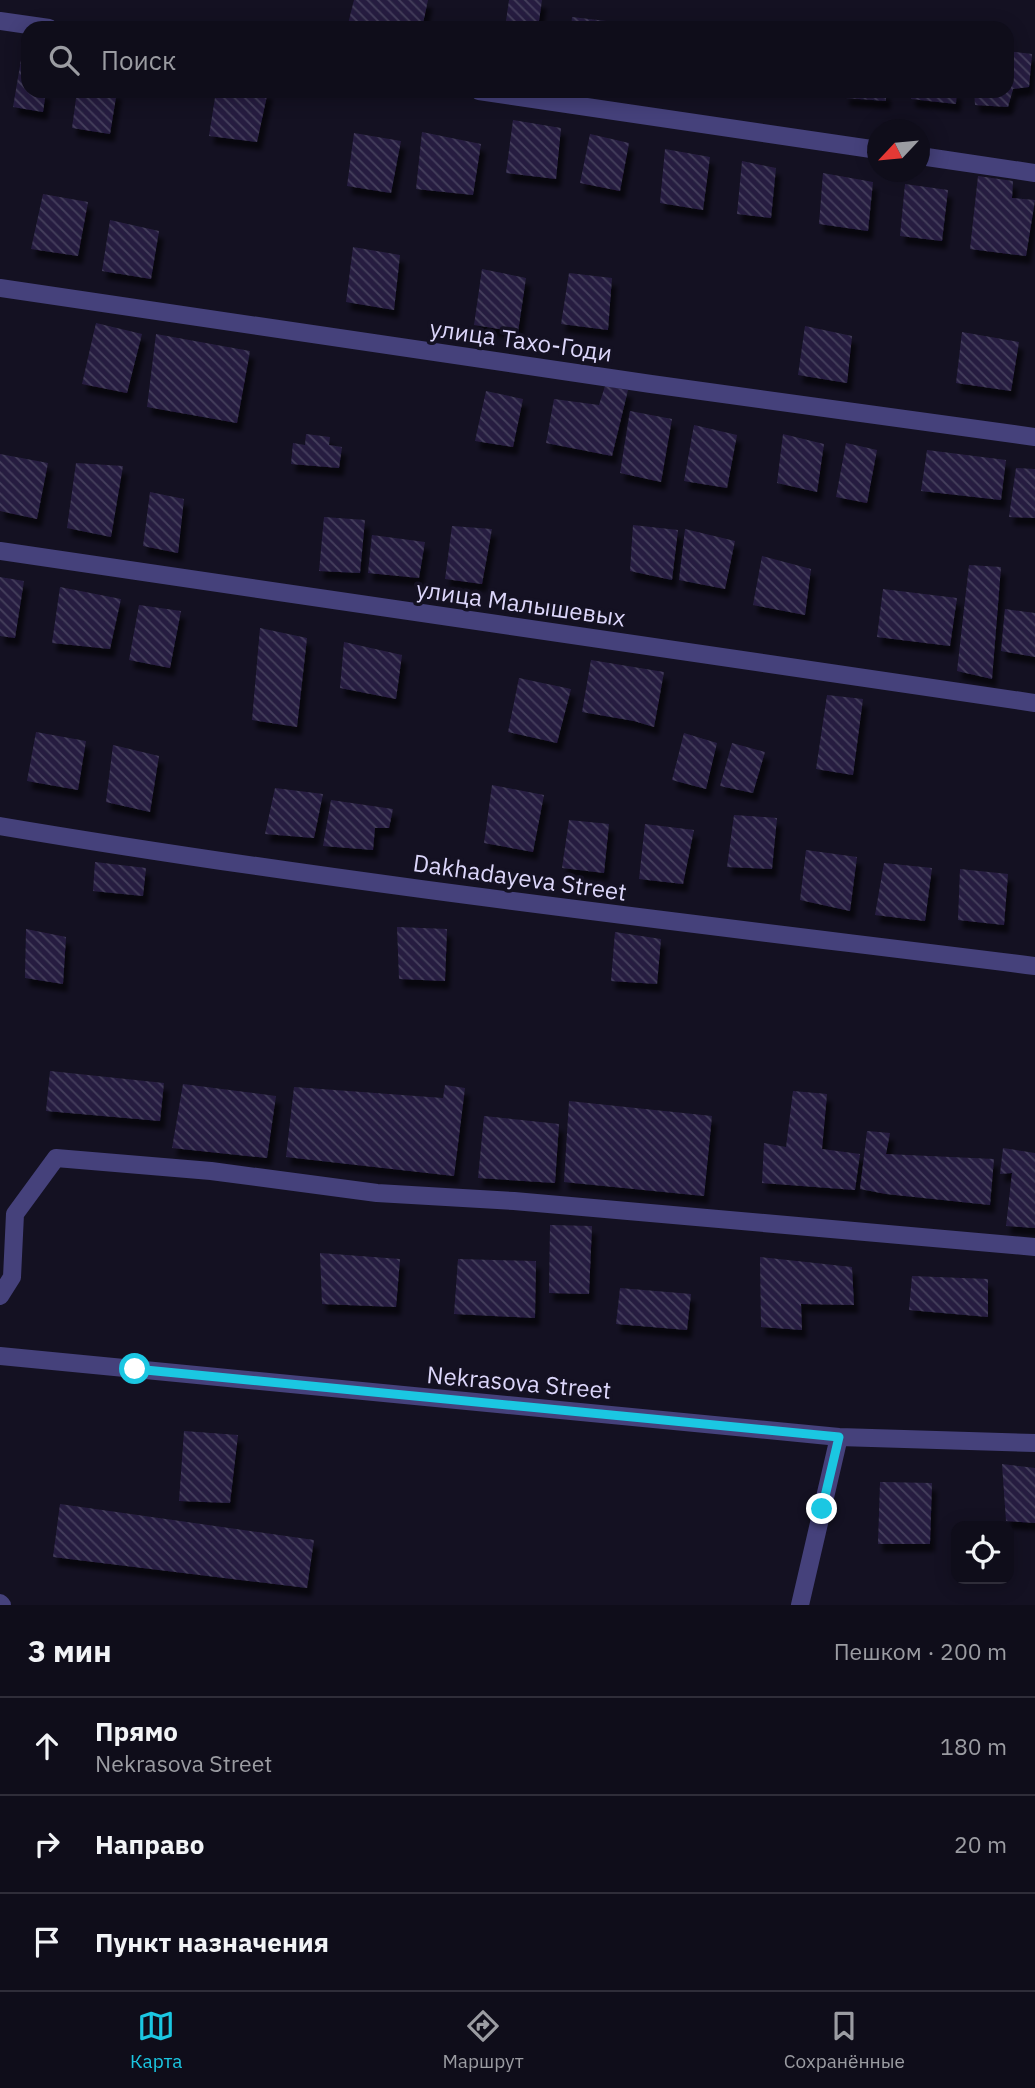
<!DOCTYPE html>
<html lang="ru">
<meta charset="utf-8">
<style>
:root{--surface:#0f0d1a;--page:#1d1b27;--text:#f1f3f6;--muted:#9b9ca2;--line:#2f2d39;--accent:#1bc7e2}
body{margin:0;font-family:"IBM Plex Sans",sans-serif;background:var(--page);color:var(--text)}
.controls{position:absolute;right:21px;bottom:21px;display:grid;overflow:hidden;border-radius:14px;box-shadow:0 4px 18px #0003}
.controls button{width:63px;height:63px;display:grid;place-items:center;padding:0;border:0;border-bottom:2px solid var(--line);background:var(--surface);color:var(--text);font:35px sans-serif}
.compass{position:absolute;left:867px;top:119px;width:63px;height:63px;border-radius:50%;background:var(--surface);box-shadow:0 4px 18px #0003;rotate:244deg}
.stop{position:absolute;width:21px;height:21px;margin:-16px;border:5px solid #1bc7e2;border-radius:50%;background:#fff}
.stop.end{background:#1bc7e2;border-color:#fff;box-shadow:0 2px 7px #0008}
.list{margin:0;padding:0;list-style:none}
h2{display:flex;justify-content:space-between;align-items:center;height:91px;margin:0;padding:0 28px;font-size:30px}
h2 small{font-size:23px;font-weight:400;color:var(--muted)}
.list li{display:grid;grid-template-columns:46px 1fr auto;gap:21px;align-items:center;box-sizing:border-box;height:98px;padding:0 28px;border-top:2px solid var(--line)}
.list b{display:block;font-size:26px;white-space:nowrap}
.list p{margin:0;font-size:23px;white-space:nowrap;color:var(--muted)}
.list em{font-size:23px;font-style:normal;color:var(--muted)}
.icon{flex:none;width:38px;height:38px;fill:none;stroke:currentColor;stroke-width:2;stroke-linecap:round;stroke-linejoin:round}
.map{position:relative;flex:none;width:1035px;height:1605px;overflow:hidden}
.search{position:absolute;background:var(--surface);box-shadow:0 4px 18px #0003;left:21px;right:21px;top:21px;height:77px;display:flex;align-items:center;gap:18px;box-sizing:border-box;padding:0 24px;border-radius:21px;color:var(--muted);font-size:26px}
.sheet{height:385px;background:var(--surface)}
nav{display:flex;justify-content:space-around;align-items:center;box-sizing:border-box;height:98px;border-top:2px solid var(--line);background:var(--surface);font-size:19px;color:var(--muted)}
nav a{display:grid;justify-items:center;gap:4px}
nav .on{color:var(--accent)}
.map>svg:first-child{display:block}
.building{fill:url(#building-back-hatch);filter:url(#shadow)}
.lines{fill:none;stroke-linecap:round;stroke-linejoin:round}
.minor{stroke:#45417b;stroke-width:18}
.route{stroke:#1bc7e2;stroke-width:9}
.labels{text-anchor:middle;dominant-baseline:central;stroke-width:7;stroke-linejoin:round;paint-order:stroke}
.street-label{font-size:24px;fill:#dcd6fa;stroke:#141122}
</style>
<div class="map">
<svg width="1035" height="1605" viewBox="0 0 1035 1605">
<defs>
<pattern id="building-back-hatch" width="6" height="6" patternUnits="userSpaceOnUse" patternTransform="scale(1.75)"><rect width="6" height="6" fill="#271f41"/><path d="M-1 5l2 2M0 0l6 6M5-1l2 2" fill="none" stroke="#463f5d"/></pattern>
<filter id="shadow"><feDropShadow dx="4.5" dy="8" stdDeviation="2" flood-color="#0009"/></filter>
</defs>
<rect width="100%" height="100%" fill="#141122"/>
<path class="building" d="M354,0H428L422,28H347Z
M509,0H542L538,28H505Z
M572,17L615,22L614,28H571Z
M1007,51L1032,54L1029,87L1013,89L1008,107L975,105L974,91H1007Z
M22,54L28,55V91H46L43,112L13,107Z
M77,91H117L110,134L72,128Z
M216,91H268L257,142L209,136Z
M845,91H886V101L845,98Z
M911,91H957L956,104L911,99Z
M513,120L561,128L556,179L506,173Z
M422,132L481,144L473,195L416,189Z
M354,133L401,141L391,193L347,186Z
M590,134L629,143L620,191L580,183Z
M665,149L710,157L703,210L660,203Z
M742,161L776,168L771,218L737,214Z
M823,173L873,182L868,231L819,224Z
M978,176L1013,181L1012,198L1035,200L1026,256L970,249Z
M905,184L948,190L942,241L900,236Z
M43,194L88,202L78,256L31,249Z
M110,220L159,231L151,279L102,271Z
M353,247L400,255L394,310L346,302Z
M482,269L526,278L518,332L474,325Z
M569,273L612,278L608,330L561,324Z
M96,323L142,334L127,393L82,384Z
M805,326L852,336L847,383L798,375Z
M962,332L1019,342L1011,391L956,383Z
M156,334L250,351L237,423L147,407Z
M605,386L628,390L612,456L546,443L554,399L599,405Z
M486,391L523,399L513,447L475,441Z
M630,411L672,419L661,482L620,473Z
M694,425L737,435L727,488L684,481Z
M306,434L330,437L329,445L342,447L339,468L291,464L293,443L305,445Z
M783,434L824,444L817,492L777,483Z
M846,443L877,450L867,503L836,497Z
M927,450L1006,460L1001,500L921,491Z
M0,454L48,463L37,519L0,511Z
M76,463L123,466L111,537L67,528Z
M1016,468L1035,469V518L1009,517Z
M150,492L184,499L178,553L143,546Z
M324,517L365,520L360,573L319,571Z
M633,525L678,530L672,580L630,571Z
M452,526L492,529L482,584L445,579Z
M685,529L735,541L725,589L679,580Z
M372,535L425,542L419,578L368,573Z
M762,556L811,569L805,615L753,605Z
M969,565L1001,567L992,679L957,671Z
M0,577L24,581L15,638L0,636Z
M60,587L121,599L110,649L52,643Z
M883,589L957,598L950,646L877,637Z
M139,605L181,611L170,668L129,660Z
M1005,609L1035,613V657L1001,651Z
M260,628L307,638L297,727L252,720Z
M344,642L402,655L396,699L340,688Z
M591,660L664,672L654,727L634,721L582,712Z
M519,678L571,689L557,743L508,732Z
M827,695L863,699L853,775L816,769Z
M36,732L86,741L78,790L27,781Z
M684,733L717,743L706,789L672,780Z
M732,743L765,752L753,793L720,786Z
M113,745L159,756L150,812L106,802Z
M492,785L544,795L533,852L484,843Z
M275,788L323,794L314,838L265,834Z
M331,800L393,809L389,828H375L373,850L323,846Z
M734,815L777,818L772,869L727,867Z
M569,820L609,824L604,873L562,868Z
M645,824L694,830L683,884L639,879Z
M806,850L857,857L850,911L800,900Z
M95,862L146,868L143,896L93,891Z
M884,863L932,868L925,921L875,915Z
M960,869L1008,874L1004,925L958,920Z
M397,927L447,929L445,981L399,979Z
M26,929L66,937L63,984L25,978Z
M615,932L661,939L657,984L611,981Z
M50,1071L164,1083L160,1121L46,1111Z
M183,1084L276,1096L267,1158L172,1148Z
M445,1085L465,1088L454,1176L286,1157L294,1087L443,1098Z
M793,1091L827,1094L822,1149L860,1154L855,1190L762,1183L764,1143L786,1147Z
M569,1101L712,1116L704,1196L564,1182Z
M484,1116L559,1124L555,1183L478,1178Z
M867,1131L890,1133L886,1154L994,1159L990,1205L886,1194L860,1189Z
M1003,1148L1035,1153V1228L1006,1226L1012,1173L1000,1174Z
M550,1225L592,1226L589,1294L549,1293Z
M320,1253L400,1259L396,1307L322,1304Z
M760,1257L852,1267L854,1305L801,1304L802,1330L761,1327Z
M458,1259L536,1261L535,1318L454,1314Z
M912,1276L988,1279V1317L909,1310Z
M620,1288L691,1294L687,1330L616,1324Z
M184,1431L238,1435L230,1503L179,1501Z
M1002,1464L1035,1468V1523L1006,1521Z
M880,1482L932,1483L930,1544H878Z
M60,1504L314,1540L307,1588L53,1557Z"/>
<g class="lines">
<path class="minor" d="M0,21L49,28
M479,91L878,150
M920,156L1035,173
M0,288L651,384L1035,437
M0,551L1035,703
M0,826C343,884 690,923 1035,966
M0,1296L12,1277L15,1214L56,1158L211,1171L377,1193L514,1201L1035,1247
M0,1356L839,1437L1035,1443
M0,1603L2,1605
M800,1605L839,1437"/>
</g>
<g class="lines">
<path class="route" d="M135,1369L839,1437L822,1509"/>
</g>
<g class="labels">
<g class="street-label">
<text transform="translate(521 340) rotate(8)">улица Тахо-Годи</text>
<text transform="translate(521 603) rotate(8)">улица Малышевых</text>
<text transform="translate(520 877) rotate(8)">Dakhadayeva Street</text>
<text transform="translate(519 1382) rotate(5)">Nekrasova Street</text>
</g>
</g>
</svg>
<div class="controls">
<button><svg class="icon" aria-label="locate" viewBox="0 0 24 24"><circle cx="12" cy="12" r="6"/><path d="M12 2v4M12 18v4M2 12h4M18 12h4"/></svg></button>
</div>
<svg class="compass" viewBox="-18 -18 36 36"><path d="M0-13l5 13h-10z" fill="#e53935"/><path d="M0 13l5-13h-10z" fill="#9b9ca2"/></svg>
<div class="stop" style="left:135px;top:1369px"></div>
<div class="stop end" style="left:822px;top:1509px"></div>
<div class="search"><svg class="icon" aria-label="search" viewBox="0 0 24 24"><circle cx="10" cy="10" r="6"/><path d="M15 15l6 6"/></svg>Поиск</div>
</div>
<section class="sheet">
<h2>3 мин<small>Пешком · 200 m</small></h2>
<ul class="list">
<li><svg class="icon" aria-label="ahead" viewBox="0 0 24 24"><path d="M12 20V5M6 11l6-6 6 6"/></svg><div><b>Прямо</b><p>Nekrasova Street</p></div><em>180 m</em></li>
<li><svg class="icon" aria-label="right" viewBox="0 0 24 24"><path d="M7 20v-9h11M14 6l5 5-5 5"/></svg><div><b>Направо</b></div><em>20 m</em></li>
<li><svg class="icon" aria-label="arrive" viewBox="0 0 24 24"><path d="M6 21V4h12l-3 4 3 4H6"/></svg><div><b>Пункт назначения</b></div></li>
</ul>
</section>
<nav>
<a class="on"><svg class="icon" aria-label="map" viewBox="0 0 24 24"><path d="M3 6l6-2 6 2 6-2v14l-6 2-6-2-6 2zM9 4v14M15 6v14"/></svg>Карта</a>
<a><svg class="icon" aria-label="directions" viewBox="0 0 24 24"><path d="M12 3l9 9-9 9-9-9zM9 14v-3h6M13 9l2 2-2 2"/></svg>Маршрут</a>
<a><svg class="icon" aria-label="saved" viewBox="0 0 24 24"><path d="M7 4h10v16l-5-4-5 4z"/></svg>Сохранённые</a>
</nav>
